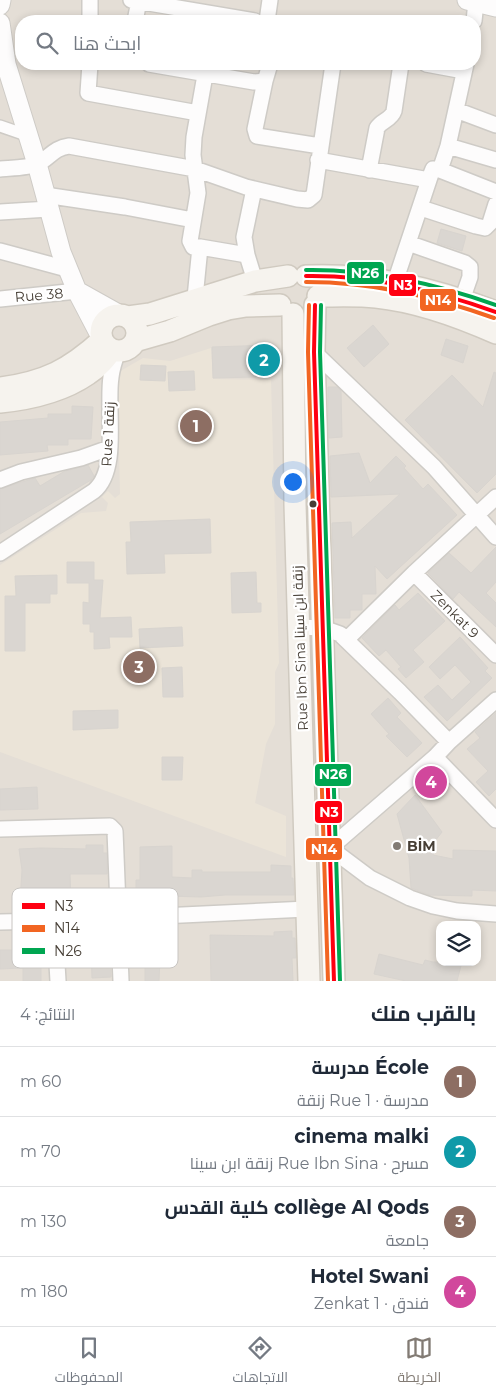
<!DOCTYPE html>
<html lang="ar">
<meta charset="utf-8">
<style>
:root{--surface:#fff;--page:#f2f2f3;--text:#1f2937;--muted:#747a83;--line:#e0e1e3;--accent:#827b74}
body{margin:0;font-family:Montserrat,Cairo,sans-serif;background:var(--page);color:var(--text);direction:rtl}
.controls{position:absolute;right:15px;bottom:15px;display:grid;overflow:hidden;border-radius:10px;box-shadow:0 2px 8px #0003}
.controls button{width:45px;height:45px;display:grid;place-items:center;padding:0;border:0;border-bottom:1px solid var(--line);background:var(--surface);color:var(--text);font:25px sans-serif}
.you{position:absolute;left:292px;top:481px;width:18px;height:18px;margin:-12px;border:4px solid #fff;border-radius:50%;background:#1a73e8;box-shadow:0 0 0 8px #1a73e833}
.badge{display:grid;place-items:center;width:32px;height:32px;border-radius:50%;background:var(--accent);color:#fff;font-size:16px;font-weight:700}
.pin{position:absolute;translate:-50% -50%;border:2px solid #fff;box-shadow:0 1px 5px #0006}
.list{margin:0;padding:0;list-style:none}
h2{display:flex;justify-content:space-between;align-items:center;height:65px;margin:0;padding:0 20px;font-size:21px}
h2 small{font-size:16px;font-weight:400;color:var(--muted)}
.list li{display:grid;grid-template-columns:32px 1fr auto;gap:15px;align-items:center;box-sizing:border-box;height:70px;padding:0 20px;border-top:1px solid var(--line)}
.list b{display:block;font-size:19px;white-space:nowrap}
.list p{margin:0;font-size:16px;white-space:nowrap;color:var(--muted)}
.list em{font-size:16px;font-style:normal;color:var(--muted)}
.icon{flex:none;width:28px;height:28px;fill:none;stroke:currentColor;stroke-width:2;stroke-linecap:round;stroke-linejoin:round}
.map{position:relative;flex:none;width:496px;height:981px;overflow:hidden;direction:ltr}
.search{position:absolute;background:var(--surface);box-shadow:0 2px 8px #0003;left:15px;right:15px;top:15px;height:55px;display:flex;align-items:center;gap:12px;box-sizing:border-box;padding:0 18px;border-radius:20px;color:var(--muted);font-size:19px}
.sheet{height:345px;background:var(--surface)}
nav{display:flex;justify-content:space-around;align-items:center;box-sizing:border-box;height:70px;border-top:1px solid var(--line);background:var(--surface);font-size:14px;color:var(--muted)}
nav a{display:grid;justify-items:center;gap:2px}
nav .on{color:var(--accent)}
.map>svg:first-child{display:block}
.residential{fill:#e4ded6;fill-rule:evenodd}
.education{fill:#ebe4d8}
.building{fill:#dad6d1;stroke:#d8d4cf}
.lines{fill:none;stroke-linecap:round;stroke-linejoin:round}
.pedestrian-casing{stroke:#cecbc6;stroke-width:14}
.minor-casing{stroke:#cecbc6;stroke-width:18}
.tertiary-casing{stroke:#cecbc6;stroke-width:21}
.secondary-casing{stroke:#d0cac0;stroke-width:24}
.pedestrian{stroke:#fdfcfc;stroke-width:11}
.minor{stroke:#fdfcfc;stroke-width:15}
.tertiary{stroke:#fdfcfc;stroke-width:19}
.secondary{stroke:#f6f3ee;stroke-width:21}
.bus-1-casing{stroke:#fff;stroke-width:8}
.bus-2-casing{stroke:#fff;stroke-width:8}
.bus-3-casing{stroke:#fff;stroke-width:8}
.bus-1{stroke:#f01;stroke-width:4}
.bus-2{stroke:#f26522;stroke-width:4}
.bus-3{stroke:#00a651;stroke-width:4}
.bus-dot{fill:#463e35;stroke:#fff;stroke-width:2}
.poi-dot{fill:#827b74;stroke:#fff;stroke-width:2}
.labels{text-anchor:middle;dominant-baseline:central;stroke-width:4.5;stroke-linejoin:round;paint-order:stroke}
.street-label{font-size:14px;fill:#463e35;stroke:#fff}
.poi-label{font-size:14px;font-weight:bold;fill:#463e35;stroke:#fff;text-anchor:start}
.key{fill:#fff;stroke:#c8c5c2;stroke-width:1}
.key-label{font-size:14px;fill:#463e35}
.line-badge{stroke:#fff;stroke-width:2}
.badge-label{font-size:14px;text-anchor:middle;font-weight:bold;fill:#fff}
</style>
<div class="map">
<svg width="496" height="981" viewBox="0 0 496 981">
<rect width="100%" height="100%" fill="#f0ede9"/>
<path class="residential" d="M0,0H496V981H0ZM21,21H475V64H21ZM440,925H477V962H440Z"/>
<path class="education" d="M211,348L213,379L271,380L279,663L275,672V724L266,744L255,803L286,816V857L0,752V565L81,513L106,511L108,503L102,497L108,491L115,498L120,494L117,373L143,358L170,361Z"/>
<path class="building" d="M441,229L466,236L462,251L437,243Z
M373,325L389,344L364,367L347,348Z
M446,339L468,346L463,363L441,355Z
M271,345V360L255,361L256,377L213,378L212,347Z
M141,365L166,366L165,381L140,380Z
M194,371L195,390L169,391L168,372Z
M494,372L496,373V474L477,493L405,420L452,375L483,407Z
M328,387H337L341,391L342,437L329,438Z
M72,406L93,407L91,439H68V445H47L48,451L0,455V422L48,418V414H72Z
M359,453L370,483L396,456L406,466L404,468L423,489L428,484L457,515L387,579L375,566L376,594H362V610H350V618H335L332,523L351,522L352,538L400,494L331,497L330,456Z
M88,465L94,476L91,480L0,534V489L35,478L40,486L65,471Z
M210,519L211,553L164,554L165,573L127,574L126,542H131L130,522Z
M496,547V582L486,593L496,603V627L459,592L453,599L428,573L449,553L471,573Z
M67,562H94V580H103L100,618L131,617L132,637H109L110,648L94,649V632H90V624H83V602L89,603V583H67Z
M256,572L257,603H261V612L232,613L231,573Z
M57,575V594H50V603H25V651H5V596H16L15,576Z
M418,593L445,621L413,650L424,662L406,678L398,669L401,667L386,650L379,656L362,638L395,605L399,610Z
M182,627L183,646L140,648L139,629Z
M460,637L488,668L485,671L492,678L447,721L424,697L438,685L452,700L471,682L455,665L440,679L429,667Z
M182,667L183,697H163L162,668Z
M388,698L401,713L397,717L422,743L407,757L386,736L389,734L371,714Z
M118,710V728L73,730V711Z
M496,713V789L489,796L476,782L488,771L467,749L480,738L475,732Z
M162,757H183L182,780H162Z
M37,787L38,809L0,810V789Z
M415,795L442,832L428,850H434L433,855L453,859V850L496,851V891L472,890V896L430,895L411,888L409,858L397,814Z
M86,845H103V853H107V874H70L71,901L20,902L22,870L19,849L41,848L86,849Z
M172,846V877L192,878V870H202V872H271V865L291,866V878H293L294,895H225L201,897L166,896V898H143V893H136V880H140V847Z
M90,919H106V940H110L111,977L92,978Z
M292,931V938H295L296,958H292L293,981H211L210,935L274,936V932Z
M143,935L161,936L159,981H145V964H142Z
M41,940V981H23V968L0,969V950H19V941Z
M379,954L423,965L425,960L433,962H462L457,981H406L374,974Z"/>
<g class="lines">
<g class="pedestrian-casing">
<path id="pedestrian" d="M0,126L29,136"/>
</g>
<g class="minor-casing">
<path id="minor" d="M90,0V21
M131,0L255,21
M135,21L139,1
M267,21L270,0
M474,21L476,2
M90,64L88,93L198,113
M149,64L254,82L265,81L270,64
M426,64L464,71
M265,81L255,129L257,136L320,146
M456,110L496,125
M448,146L496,160
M318,160L429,180
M0,169C10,168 28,168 37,164C50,158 53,148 69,146L195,169L246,187L297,199L308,200L314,195L333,64
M369,170L377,128C382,120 391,120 394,111L401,64
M440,170L496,192
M254,189L244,237L247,255L255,281
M45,195L125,207L193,220
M421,208L476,226L485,228L490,223L496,204
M0,212L49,209
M408,243L465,263L470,267V277L462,300
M200,247L247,255
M0,251L67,269
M395,282L431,174L433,169L440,170L448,146L466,64
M195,298L200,247H193L190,241L198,193L193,155L194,137L205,75
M0,299L77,291
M314,352L434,467L496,537
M0,480L21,472L81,458L109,448
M0,553L94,491C120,470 106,408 111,377C112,368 115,359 118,351
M414,573L496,655
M299,627L323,628L340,634L400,692L449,742
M346,640L414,573L496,497
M435,757L496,820
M0,829L110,826L115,831L121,981
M330,848L435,757L449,742L496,700
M306,849L330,848L370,878L410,898L433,906L457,911L496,914
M119,918L307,909
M0,922L46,921L52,924L55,930L58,981"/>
</g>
<g class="tertiary-casing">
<path id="tertiary" d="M467,0L496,7
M0,5L1,0
M0,23L6,64L37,164L61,252L77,291L101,337
M77,291L120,315"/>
</g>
<g class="secondary-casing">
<path id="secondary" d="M306,276C372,273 435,289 496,312
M318,296C337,296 357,295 376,297C415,301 460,317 496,333
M315,305L314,352L319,523L334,981
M293,314L295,504L309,981
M101 333a18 18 0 1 1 36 0a18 18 0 1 1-36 0Z
M128,317L150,314L255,281L288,276
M135,341L170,331L209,315L228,309L246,306L280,305
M1,388C45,382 69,370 102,340
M0,402C30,399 62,392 88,374C98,368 105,359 112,350"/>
</g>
<use href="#pedestrian" class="pedestrian"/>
<use href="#minor" class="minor"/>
<use href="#tertiary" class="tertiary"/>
<use href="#secondary" class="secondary"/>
<g class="bus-1-casing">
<path id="bus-1" d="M306,276C372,275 434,290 496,312
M315,305L314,352L334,981"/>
</g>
<g class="bus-2-casing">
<path id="bus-2" d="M306,282C372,282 432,296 494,318
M309,305L308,352L328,981"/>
</g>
<g class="bus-3-casing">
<path id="bus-3" d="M306,270C372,269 434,283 496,305
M321,305L320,352L340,981"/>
</g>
<use href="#bus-1" class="bus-1"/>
<use href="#bus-2" class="bus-2"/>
<use href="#bus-3" class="bus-3"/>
</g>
<circle class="bus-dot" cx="313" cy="504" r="4.5"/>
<circle class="poi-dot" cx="397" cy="846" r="5"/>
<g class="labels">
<g class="street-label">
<text transform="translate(39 295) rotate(-5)">Rue 38</text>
<text transform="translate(108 434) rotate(-87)">Rue 1 زنقة</text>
<text transform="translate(455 614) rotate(45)">Zenkat 9</text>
<text transform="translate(300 648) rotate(-92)">Rue Ibn Sina زنقة ابن سينا</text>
</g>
<g class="poi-label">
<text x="407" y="846">BİM</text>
</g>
</g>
<rect x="12" y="888" width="166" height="80" rx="8" class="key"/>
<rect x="22" y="903" width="23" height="6" fill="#f01"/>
<rect x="22" y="925" width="23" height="7" fill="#f26522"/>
<rect x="22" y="948" width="23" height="6" fill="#00a651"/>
<g class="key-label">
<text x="54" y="911">N3</text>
<text x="54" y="933">N14</text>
<text x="54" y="956">N26</text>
</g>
<g class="line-badge">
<rect x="346" y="261" width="39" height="24" rx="5" fill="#00a651"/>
<rect x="388" y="273" width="29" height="24" rx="5" fill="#f01"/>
<rect x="419" y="288" width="38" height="24" rx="5" fill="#f26522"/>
<rect x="314" y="763" width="38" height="24" rx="5" fill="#00a651"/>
<rect x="314" y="800" width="29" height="24" rx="5" fill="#f01"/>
<rect x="305" y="837" width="38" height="24" rx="5" fill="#f26522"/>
</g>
<g class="badge-label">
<text x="365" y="278">N26</text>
<text x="403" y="290">N3</text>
<text x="438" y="305">N14</text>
<text x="333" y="779">N26</text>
<text x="329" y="817">N3</text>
<text x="324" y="854">N14</text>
</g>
</svg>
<div class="controls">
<button><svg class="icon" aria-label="layers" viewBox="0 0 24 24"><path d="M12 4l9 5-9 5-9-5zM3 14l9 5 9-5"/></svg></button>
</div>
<div class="you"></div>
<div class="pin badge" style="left:196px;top:426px;background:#8d6e63">1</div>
<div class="pin badge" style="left:264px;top:360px;background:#0f9aa8">2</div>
<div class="pin badge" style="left:139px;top:667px;background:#8d6e63">3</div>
<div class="pin badge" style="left:431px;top:782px;background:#d1479c">4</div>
<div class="search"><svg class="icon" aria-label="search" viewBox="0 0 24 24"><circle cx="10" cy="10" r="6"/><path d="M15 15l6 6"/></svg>ابحث هنا</div>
</div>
<section class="sheet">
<h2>بالقرب منك<small>النتائج: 4</small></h2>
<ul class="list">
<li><span class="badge" style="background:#8d6e63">1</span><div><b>École مدرسة</b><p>مدرسة · Rue 1 زنقة</p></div><em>60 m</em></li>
<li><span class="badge" style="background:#0f9aa8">2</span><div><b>cinema malki</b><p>مسرح · Rue Ibn Sina زنقة ابن سينا</p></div><em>70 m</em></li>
<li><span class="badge" style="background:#8d6e63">3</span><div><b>collège Al Qods كلية القدس</b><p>جامعة</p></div><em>130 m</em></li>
<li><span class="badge" style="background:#d1479c">4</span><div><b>Hotel Swani</b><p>فندق · Zenkat 1</p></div><em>180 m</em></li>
</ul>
</section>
<nav>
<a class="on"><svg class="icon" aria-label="map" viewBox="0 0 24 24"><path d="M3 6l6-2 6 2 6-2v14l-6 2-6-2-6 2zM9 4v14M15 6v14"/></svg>الخريطة</a>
<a><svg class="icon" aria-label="directions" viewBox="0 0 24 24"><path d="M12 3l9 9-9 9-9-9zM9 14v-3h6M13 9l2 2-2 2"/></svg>الاتجاهات</a>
<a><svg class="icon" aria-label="saved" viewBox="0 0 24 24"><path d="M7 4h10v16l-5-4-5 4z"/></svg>المحفوظات</a>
</nav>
